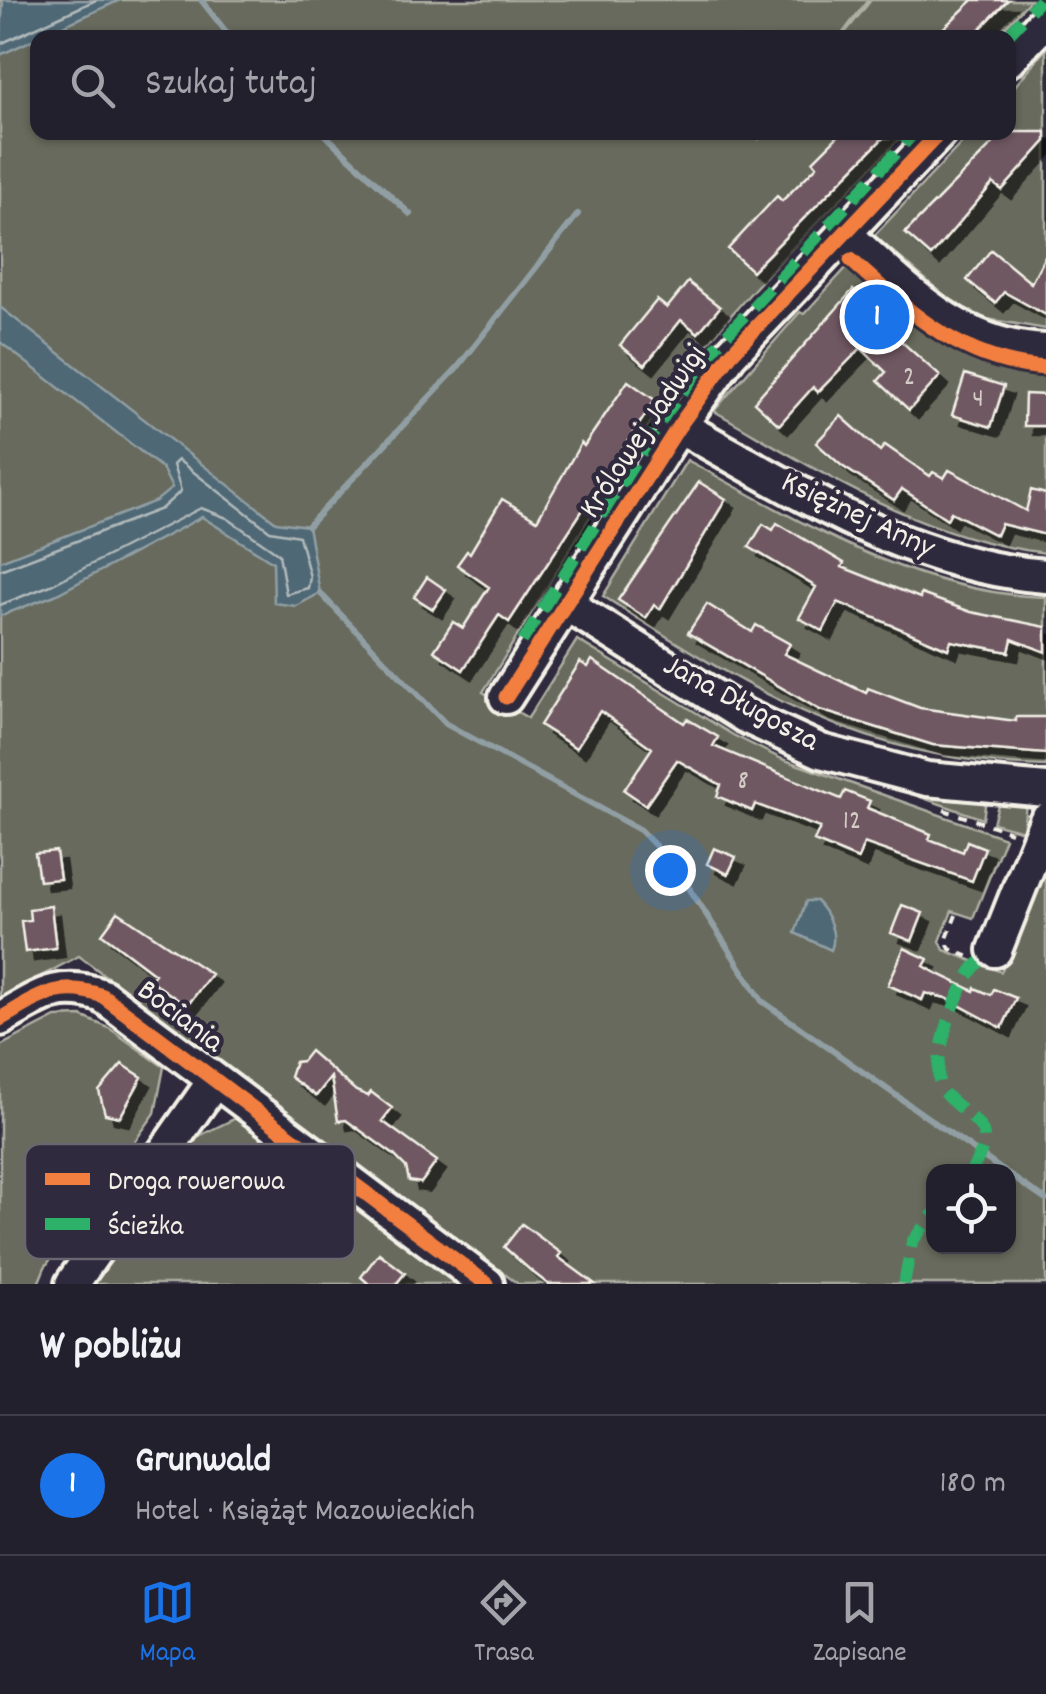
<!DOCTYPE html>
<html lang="pl">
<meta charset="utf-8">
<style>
:root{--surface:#23202e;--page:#2b2836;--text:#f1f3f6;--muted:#a3a3aa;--line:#403e4a;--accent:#1a73e8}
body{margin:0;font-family:Dekko,sans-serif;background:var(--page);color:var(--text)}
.controls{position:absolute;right:30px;bottom:30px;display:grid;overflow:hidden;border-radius:20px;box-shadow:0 2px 8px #0004}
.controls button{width:90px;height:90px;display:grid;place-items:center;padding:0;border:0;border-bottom:2px solid var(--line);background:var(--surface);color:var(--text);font:50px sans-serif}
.you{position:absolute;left:670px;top:870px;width:35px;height:35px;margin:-25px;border:8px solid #fff;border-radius:50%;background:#1a73e8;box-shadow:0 0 0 15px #1a73e833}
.badge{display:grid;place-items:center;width:65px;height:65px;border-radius:50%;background:var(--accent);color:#fff;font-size:32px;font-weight:700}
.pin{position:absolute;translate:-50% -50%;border:5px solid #fff;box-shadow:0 2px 10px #0006}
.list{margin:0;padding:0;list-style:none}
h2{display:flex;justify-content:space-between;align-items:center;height:130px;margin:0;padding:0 40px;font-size:42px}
h2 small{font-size:32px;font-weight:400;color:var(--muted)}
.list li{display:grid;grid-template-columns:65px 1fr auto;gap:30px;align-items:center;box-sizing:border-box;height:140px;padding:0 40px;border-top:2px solid var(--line)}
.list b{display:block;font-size:38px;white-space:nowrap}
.list p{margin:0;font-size:32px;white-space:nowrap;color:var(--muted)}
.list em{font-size:32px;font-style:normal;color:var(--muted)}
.icon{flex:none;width:55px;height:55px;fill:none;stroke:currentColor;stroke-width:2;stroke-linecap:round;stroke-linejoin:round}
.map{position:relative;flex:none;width:1046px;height:1284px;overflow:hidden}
.search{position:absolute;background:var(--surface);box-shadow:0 2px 8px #0004;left:30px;right:30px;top:30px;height:110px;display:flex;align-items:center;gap:25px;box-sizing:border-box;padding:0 35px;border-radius:20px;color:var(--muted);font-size:38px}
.sheet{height:270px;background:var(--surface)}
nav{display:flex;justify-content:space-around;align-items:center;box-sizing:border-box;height:140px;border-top:2px solid var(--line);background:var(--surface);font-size:28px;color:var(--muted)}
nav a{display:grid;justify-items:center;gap:5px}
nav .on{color:var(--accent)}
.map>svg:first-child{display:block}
.green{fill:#676b5d;stroke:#aeaea2;stroke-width:2.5;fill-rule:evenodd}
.water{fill:#4f6876;stroke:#919fa4;stroke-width:2.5}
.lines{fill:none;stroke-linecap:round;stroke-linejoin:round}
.shore{stroke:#b2baba;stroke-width:2.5}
.stream{stroke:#919fa4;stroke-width:6}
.building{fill:#705962;stroke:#f4f1e8;stroke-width:2.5;filter:url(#shadow)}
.minor-casing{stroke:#f4f1e8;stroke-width:40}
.path{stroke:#f4f1e8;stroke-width:4;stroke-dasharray:8 8;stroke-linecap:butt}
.minor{stroke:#2f2a3d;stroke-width:32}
.quiet{stroke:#2db169;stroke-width:12;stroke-dasharray:25 12;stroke-linecap:butt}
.cycleway-casing{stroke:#2f2a3d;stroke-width:21}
.cycleway{stroke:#f27e40;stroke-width:15}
.labels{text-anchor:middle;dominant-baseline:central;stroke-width:9;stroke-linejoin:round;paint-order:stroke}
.number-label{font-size:28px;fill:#d3cbc6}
.street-label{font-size:32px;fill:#f4f1e8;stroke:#2f2a3d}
.key{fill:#2f2a3d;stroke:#6a6670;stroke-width:2.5}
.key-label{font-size:28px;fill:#f4f1e8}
</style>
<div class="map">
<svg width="1046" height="1284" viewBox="0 0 1046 1284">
<defs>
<filter id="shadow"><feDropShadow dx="9" dy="9" stdDeviation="0" flood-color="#0009"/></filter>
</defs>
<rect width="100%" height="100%" fill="#2f2a3d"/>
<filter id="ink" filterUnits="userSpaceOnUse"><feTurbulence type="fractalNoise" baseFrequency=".01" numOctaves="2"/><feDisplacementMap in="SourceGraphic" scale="20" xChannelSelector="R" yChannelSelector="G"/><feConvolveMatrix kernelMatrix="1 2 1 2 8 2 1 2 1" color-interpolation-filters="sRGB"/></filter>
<g filter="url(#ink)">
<path class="green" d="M0,0H868L839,38H38V132L762,133L758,140L764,133H905C832,209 751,284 688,369C613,472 550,584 483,692L528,718L577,640L733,735L782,759L1005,838L973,918L952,911L940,941L944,950L1001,972L1046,872V1284H518L79,956L0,998ZM934,1172H1008V1246H934Z
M871,0H1030L996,37L841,38Z
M1046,49V329L969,316L874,236L971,133L1008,132L1009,93Z
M848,266C909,320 961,371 1046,376V553C922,539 821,472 714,411L800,312L804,314Z
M687,460C798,520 915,594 1046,597V766C865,762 750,691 603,596Z
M911,789L986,799L983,819L909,793Z
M999,801L1026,803L1023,831L993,823Z
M81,1016L109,1028L164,1067L155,1113L45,1267L38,1284H0V1046L56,1017Z
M236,1118L463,1284H91L193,1139Z"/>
<path class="water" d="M3,0H120L0,55Z
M0,307L276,522L308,526L320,593L296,606L274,603L273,562L202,517L55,595L0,616V561L156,501L172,488L162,468L0,342Z
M806,901H816C828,913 838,934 831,950L795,933Z"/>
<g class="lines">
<path class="shore" d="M0,44L96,0
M0,570L161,509L181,491L173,465L178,460L270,531L299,536L310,577L308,588L286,594L279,554L227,518L201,508L51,585L0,605"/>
<path class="stream" d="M201,0L231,38
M322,132L410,214
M308,526L458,367L578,214
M320,593L446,724L640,830L675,866L762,1001L1005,1172
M1008,1174L1046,1200"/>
</g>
<path class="building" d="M973,0H1008L971,38H933Z
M842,132H889L752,271L728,249L777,196L782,201L817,166L813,161Z
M1004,132H1046V141L1002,190L993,183L931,256L905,233Z
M991,250L1031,283L1046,254V315L1004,292L995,303L967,280Z
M688,282L720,307L698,333L681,320L645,365L620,345L657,300L667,308Z
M853,290L889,318L883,325L940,376L909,410L878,381L886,372L861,348L818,392L813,387L779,425L754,402Z
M965,374L1004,386L991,427L952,415Z
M628,381L655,400L509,622L499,615L463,670L434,651L453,622L463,628L489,587L457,565L467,551L470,553L502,499L537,520L581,443L584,446Z
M1025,394L1046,395V426H1024Z
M841,416L880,451L885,445L930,476L933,472L944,478L949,470L1026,511L1031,490L1046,494V535L1001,524L996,535L951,512L947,519L902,489L894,500L842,466L816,443Z
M699,482L726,499L660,609L654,605L646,618L618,600Z
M777,523L844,563L842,567L920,598L921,594L971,612L1046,627V652L1012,639L1009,652L951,641L948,649L838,602L823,631L799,618L816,587L749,547L763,524L773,530Z
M427,577L446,590L433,609L414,597Z
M707,604L752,632L756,625L790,644L784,654L866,693L868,688L920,708L1016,721V717H1046V754L933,745L820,710L688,633Z
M592,660L684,723L687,719L718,737L713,746L841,799L845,791L870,801L867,808L931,834L929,839L963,852L967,841L985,848L972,881L864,843L858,859L814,841L820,828L755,804L752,811L717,796L721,785L677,760L646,805L624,790L652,748L600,711L576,748L540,725L580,662L588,667Z
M714,848L736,857L728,874L707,864Z
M56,851L60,879L39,881L35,853Z
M902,905L923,913L912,941L891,933Z
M51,906L56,948L25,952L21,921L30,920L29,909Z
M118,912L211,974L187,1006L150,980L155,974L102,934Z
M904,948L928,959L924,966L934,972L974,991L975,988L991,995L994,989L1016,998L1002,1028L946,998L925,993L922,1000L888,985Z
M310,1051L356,1091L368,1096L371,1092L392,1108L382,1121L437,1161L421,1183L409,1181L406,1167L394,1155L346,1120L338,1121L331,1077L316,1096L290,1077L295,1062L302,1061Z
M122,1064L142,1077L120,1117L105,1114L99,1091Z
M522,1224L561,1253L558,1257L595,1284H548L530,1270L504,1247Z
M379,1253L405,1273L396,1284H369L361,1277Z"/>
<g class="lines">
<g class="minor-casing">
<path id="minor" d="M1008,60L1046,20
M844,233C905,288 959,348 1046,351
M679,426C796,490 909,566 1046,576
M566,604L745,716L821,751L927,779L1046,790
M506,697L679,426L730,355L940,132
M995,950L1046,821
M0,1019C39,997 58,980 103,996L487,1284
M72,1284L215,1080"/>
</g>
<path class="path" d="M944,810L1011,832
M956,915L946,941L950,949L969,957"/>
<use href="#minor" class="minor"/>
<path class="quiet" d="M1005,38L1040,0
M566,604L551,595L665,415L720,342L915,132
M523,642L551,595
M971,1172C977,1160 990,1142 981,1128C972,1114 952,1105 942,1090C928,1067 959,977 980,962
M904,1284L912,1242L934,1213"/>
<g class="cycleway-casing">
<path id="cycleway" d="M851,260C910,313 963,363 1046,368
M506,697L679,426L730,355L940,132
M0,1019C39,997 58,980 103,996L487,1284"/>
</g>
<use href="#cycleway" class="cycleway"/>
</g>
</g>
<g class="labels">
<g class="number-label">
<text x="909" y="379">2</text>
<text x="978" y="401">4</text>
<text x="743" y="783">8</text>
<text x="852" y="823">12</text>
</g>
<g class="street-label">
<text transform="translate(645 433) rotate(-56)">Królowej Jadwigi</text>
<text transform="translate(857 517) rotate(25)">Księżnej Anny</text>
<text transform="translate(740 705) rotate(28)">Jana Długosza</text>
<text transform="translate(179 1018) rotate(37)">Bociania</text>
</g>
</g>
<rect x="25" y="1144" width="330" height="115" rx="15" class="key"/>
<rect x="45" y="1173" width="45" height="12" fill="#f27e40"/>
<rect x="45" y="1218" width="45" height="12" fill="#2db169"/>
<g class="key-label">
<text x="108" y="1189">Droga rowerowa</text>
<text x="108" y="1234">Ścieżka</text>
</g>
</svg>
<div class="controls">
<button><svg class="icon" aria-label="locate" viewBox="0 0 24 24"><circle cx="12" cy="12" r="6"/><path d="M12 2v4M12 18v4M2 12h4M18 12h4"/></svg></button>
</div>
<div class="you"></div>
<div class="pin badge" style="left:877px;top:317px">1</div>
<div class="search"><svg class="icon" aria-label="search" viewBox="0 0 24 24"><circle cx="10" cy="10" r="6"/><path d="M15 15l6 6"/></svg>Szukaj tutaj</div>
</div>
<section class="sheet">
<h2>W pobliżu<small></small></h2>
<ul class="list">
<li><span class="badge">1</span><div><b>Grunwald</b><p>Hotel · Książąt Mazowieckich</p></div><em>180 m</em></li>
</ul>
</section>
<nav>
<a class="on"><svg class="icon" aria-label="map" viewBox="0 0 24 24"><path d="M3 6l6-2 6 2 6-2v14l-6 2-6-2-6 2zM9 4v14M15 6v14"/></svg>Mapa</a>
<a><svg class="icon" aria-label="directions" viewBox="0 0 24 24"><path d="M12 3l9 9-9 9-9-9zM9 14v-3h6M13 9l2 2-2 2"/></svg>Trasa</a>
<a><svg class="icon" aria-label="saved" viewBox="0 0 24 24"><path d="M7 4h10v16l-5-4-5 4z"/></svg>Zapisane</a>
</nav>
